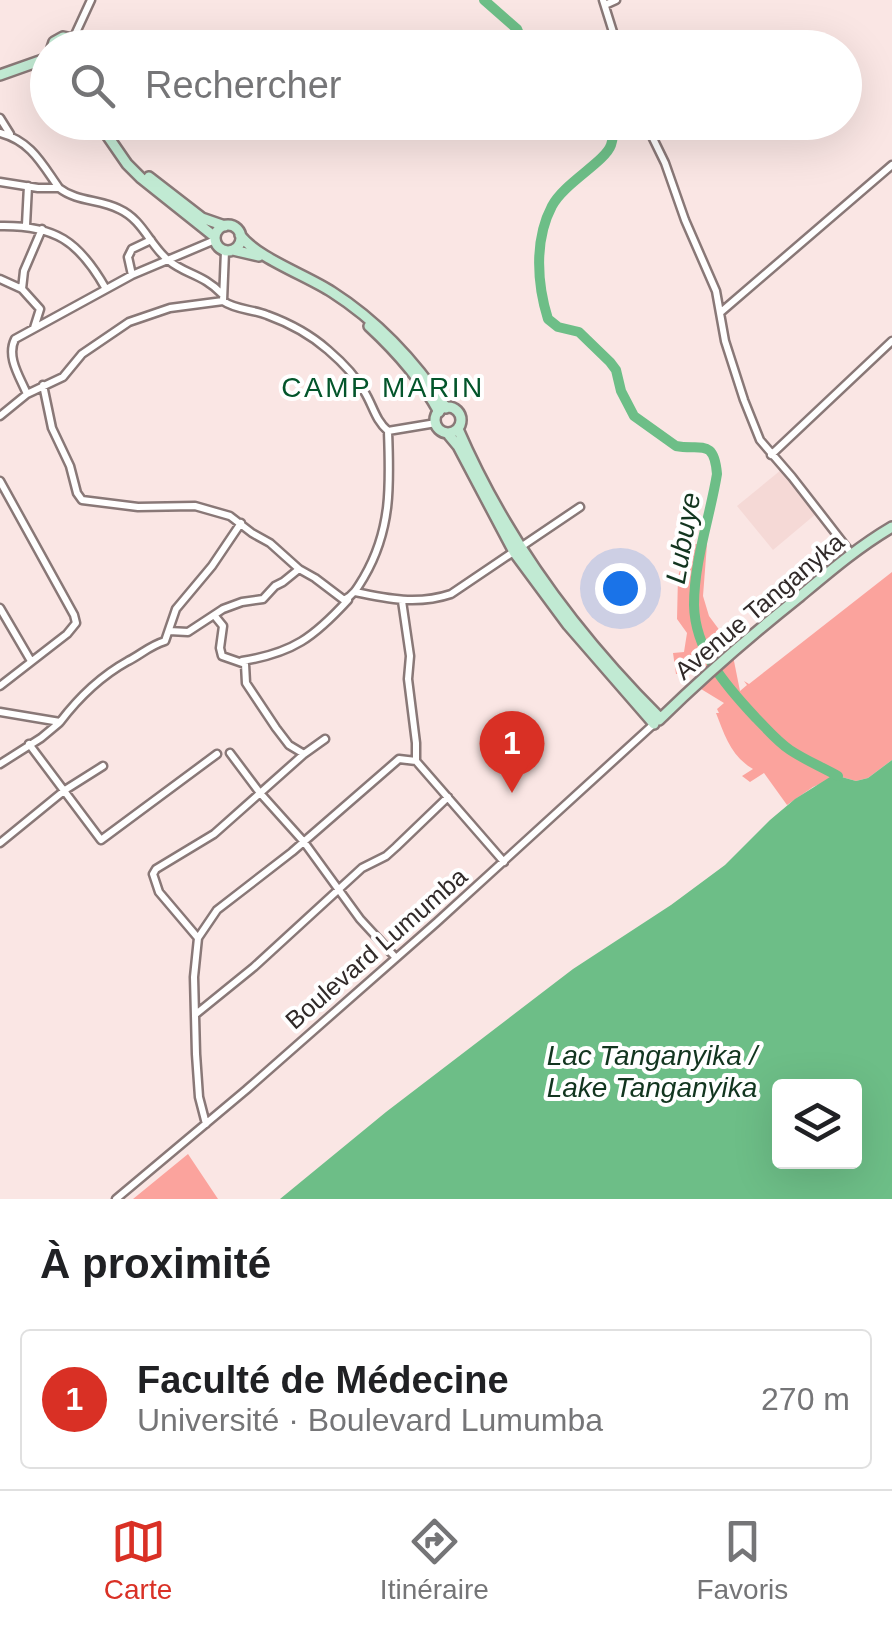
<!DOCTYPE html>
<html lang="fr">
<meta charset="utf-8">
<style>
:root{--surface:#fff;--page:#f2f2f2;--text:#202124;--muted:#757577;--line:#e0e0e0;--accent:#d93025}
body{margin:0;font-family:Helvetica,sans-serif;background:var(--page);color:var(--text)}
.controls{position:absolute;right:30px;bottom:30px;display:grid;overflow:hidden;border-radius:10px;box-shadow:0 10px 40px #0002}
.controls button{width:90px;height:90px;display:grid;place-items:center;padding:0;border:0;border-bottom:2px solid var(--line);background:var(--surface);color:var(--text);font:50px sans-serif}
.you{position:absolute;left:620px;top:588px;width:35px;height:35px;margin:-25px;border:8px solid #fff;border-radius:50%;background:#1a73e8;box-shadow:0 0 0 15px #1a73e833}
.badge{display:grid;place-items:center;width:65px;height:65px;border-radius:50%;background:var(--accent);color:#fff;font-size:32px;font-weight:700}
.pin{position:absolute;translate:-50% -82px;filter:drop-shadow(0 2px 5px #0008)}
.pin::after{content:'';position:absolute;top:52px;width:35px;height:30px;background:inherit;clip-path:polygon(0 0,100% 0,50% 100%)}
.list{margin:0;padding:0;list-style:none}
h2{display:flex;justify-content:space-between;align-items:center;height:130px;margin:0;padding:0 40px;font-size:42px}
h2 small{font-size:32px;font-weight:400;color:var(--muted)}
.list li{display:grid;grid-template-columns:65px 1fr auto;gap:30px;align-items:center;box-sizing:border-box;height:140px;margin:0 20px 20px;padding:0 20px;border:2px solid var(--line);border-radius:10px}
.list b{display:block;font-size:38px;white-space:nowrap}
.list p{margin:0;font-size:32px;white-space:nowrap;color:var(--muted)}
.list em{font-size:32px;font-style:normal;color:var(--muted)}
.icon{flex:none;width:55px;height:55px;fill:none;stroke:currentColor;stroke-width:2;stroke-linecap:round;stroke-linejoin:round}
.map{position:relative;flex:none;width:892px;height:1199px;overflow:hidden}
.search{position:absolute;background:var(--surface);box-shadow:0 10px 40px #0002;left:30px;right:30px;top:30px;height:110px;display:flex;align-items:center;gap:25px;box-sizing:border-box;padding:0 35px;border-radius:55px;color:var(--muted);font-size:38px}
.sheet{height:290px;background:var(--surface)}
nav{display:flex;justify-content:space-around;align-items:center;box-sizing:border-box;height:140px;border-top:2px solid var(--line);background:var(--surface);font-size:28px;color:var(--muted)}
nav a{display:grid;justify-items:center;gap:5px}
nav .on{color:var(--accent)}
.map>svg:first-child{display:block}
.built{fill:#f5d9d6}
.green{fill:#fba39d}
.water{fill:#6dbe87;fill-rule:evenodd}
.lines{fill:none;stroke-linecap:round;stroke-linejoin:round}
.river{stroke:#6dbe87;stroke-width:10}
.street-casing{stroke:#897877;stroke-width:11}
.secondary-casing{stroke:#897877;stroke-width:14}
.street{stroke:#fff;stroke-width:6}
.secondary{stroke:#c1ead3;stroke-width:9}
.labels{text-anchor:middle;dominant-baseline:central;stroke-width:8;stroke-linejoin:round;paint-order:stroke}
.street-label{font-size:25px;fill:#312a29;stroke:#fff}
.neighbourhood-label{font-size:28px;letter-spacing:2.5px;fill:#03552b;stroke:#fff}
.water-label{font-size:28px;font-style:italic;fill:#12351f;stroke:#fff}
</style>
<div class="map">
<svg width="892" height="1199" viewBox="0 0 892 1199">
<rect width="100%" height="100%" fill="#fae6e4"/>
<path class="built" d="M781,470L817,513L773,550L737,506Z"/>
<path class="green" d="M692,544H707L703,596L709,616L726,639L734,661L740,691L747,685L744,681L749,684L892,572V760L868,778L856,781L838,776L813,787L787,805L764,773L750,782L742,776L753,769C731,756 725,736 716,713H719L717,709L724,703L701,689L703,684L694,670L684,674H676L673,653L684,652L687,633L677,619L678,576L682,565L691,560Z
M188,1154L218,1199H133Z"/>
<path class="water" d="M892,760V1199H280L386,1112L573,969L671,905L725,865L770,820L795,799L830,777L838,776L856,781L868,778ZM780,1086H854V1162H780Z"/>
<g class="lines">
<path class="river" d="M484,0L517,29L525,48
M611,122C613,130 614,137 611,145C605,162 564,183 552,206C534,240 537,284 548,319L558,327L579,332L610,362L616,370L621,391L634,416L676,446C700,451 714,437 717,474C710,517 694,561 694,605C695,651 726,686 756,718C767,729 777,741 790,750C805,760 822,767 838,776"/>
<g class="street-casing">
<path id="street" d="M603,0L618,48
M605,5L616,0
M73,39L91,0
M0,118L10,134
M645,122L665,163L685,220L716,291L725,341L744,400L760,440L792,477L851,553
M0,133C31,141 42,164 59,188C77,202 99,199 119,209C143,220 149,244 168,260C186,275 203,274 222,294
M0,182L38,188H58
M26,225L28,186
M0,226C55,225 79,241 106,289
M225,251L223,301C236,310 252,309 267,315C289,323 311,335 328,350C342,362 355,375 364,391C373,405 375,420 388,431L436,423
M132,275L128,257L132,249L151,240
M0,279L22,289L40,309L34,328
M22,289L24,271L42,229
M721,312L892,165
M43,385L52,428L70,466L77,493L82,500L138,507L195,506L230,516L252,533L270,543L299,569L315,578L344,600C354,595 358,587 364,577C392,529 390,484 388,431
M27,394C20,377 6,357 15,339L132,275L215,240
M0,416L27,394L63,377L82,354L129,322L170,308L223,301
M771,455L892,341
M0,481L74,615L76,623L67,634L0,686
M355,592C388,599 418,605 451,594L580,507
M402,601L410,656L408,679L416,743V761
M0,608L31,661
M214,615L223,626L220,648L222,656L245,664L246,683L276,728L289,745L304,754L325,739
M169,631L188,632L223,609L242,602L263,599L275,586L283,582L299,569
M242,661C293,653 314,637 348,600
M0,712L60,722C79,697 101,676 128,661C142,654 149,646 165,641L176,609L212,566L241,523
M29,744L101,840L217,754
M230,753L260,793L304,842L360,919L396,958
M0,764L41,738L59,723
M0,843L65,790L103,766
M198,938L159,892L153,874L156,869L214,834L304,754
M196,1014L254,967L362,868L386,856L396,847L448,797
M206,1124L199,1097L196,1054L194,977L198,938L217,910L292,852L399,759L416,761L504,862
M116,1199L246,1090L437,922L656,722"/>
</g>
<g class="secondary-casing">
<path id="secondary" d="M52,48L54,42L63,37L73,39L79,48
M0,75L48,58
M98,122L127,164L141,178L215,237
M149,177L202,218L225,226
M215 238a13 13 0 1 1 26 0a13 13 0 1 1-26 0Z
M240,235C257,258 306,275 332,292C379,322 415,361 446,408
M233,250L259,256
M369,326C396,351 421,379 439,412
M435 420a13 13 0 1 1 26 0a13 13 0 1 1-26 0Z
M458,429C505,538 577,635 660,718
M448,434L458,446L514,552L568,625L654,724
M659,720C704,676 750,636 799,597C829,572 858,547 892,527"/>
</g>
<use href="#street" class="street"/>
<use href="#secondary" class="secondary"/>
</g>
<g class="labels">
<g class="street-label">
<text transform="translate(759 606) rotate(-40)">Avenue Tanganyka</text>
<text transform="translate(376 948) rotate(-41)">Boulevard Lumumba</text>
</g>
<g class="neighbourhood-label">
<text x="383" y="387">CAMP MARIN</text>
</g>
<g class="water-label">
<text transform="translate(683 538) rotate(-80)">Lubuye</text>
<text x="652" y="1055">Lac Tanganyika /<tspan x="652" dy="32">Lake Tanganyika</tspan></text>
</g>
</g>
</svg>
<div class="controls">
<button><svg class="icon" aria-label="layers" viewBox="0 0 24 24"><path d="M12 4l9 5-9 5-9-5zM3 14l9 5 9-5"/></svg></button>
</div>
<div class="you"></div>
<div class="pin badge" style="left:512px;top:793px">1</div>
<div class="search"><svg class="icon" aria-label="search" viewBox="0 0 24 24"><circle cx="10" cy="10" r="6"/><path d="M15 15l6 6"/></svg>Rechercher</div>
</div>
<section class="sheet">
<h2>À proximité<small></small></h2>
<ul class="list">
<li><span class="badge">1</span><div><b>Faculté de Médecine</b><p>Université · Boulevard Lumumba</p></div><em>270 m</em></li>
</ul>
</section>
<nav>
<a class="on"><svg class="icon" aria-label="map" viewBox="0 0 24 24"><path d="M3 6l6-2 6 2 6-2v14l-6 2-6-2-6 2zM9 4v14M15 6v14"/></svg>Carte</a>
<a><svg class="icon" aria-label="directions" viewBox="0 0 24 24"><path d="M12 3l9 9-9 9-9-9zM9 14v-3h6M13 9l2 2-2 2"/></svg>Itinéraire</a>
<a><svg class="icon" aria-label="saved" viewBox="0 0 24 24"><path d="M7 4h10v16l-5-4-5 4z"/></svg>Favoris</a>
</nav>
